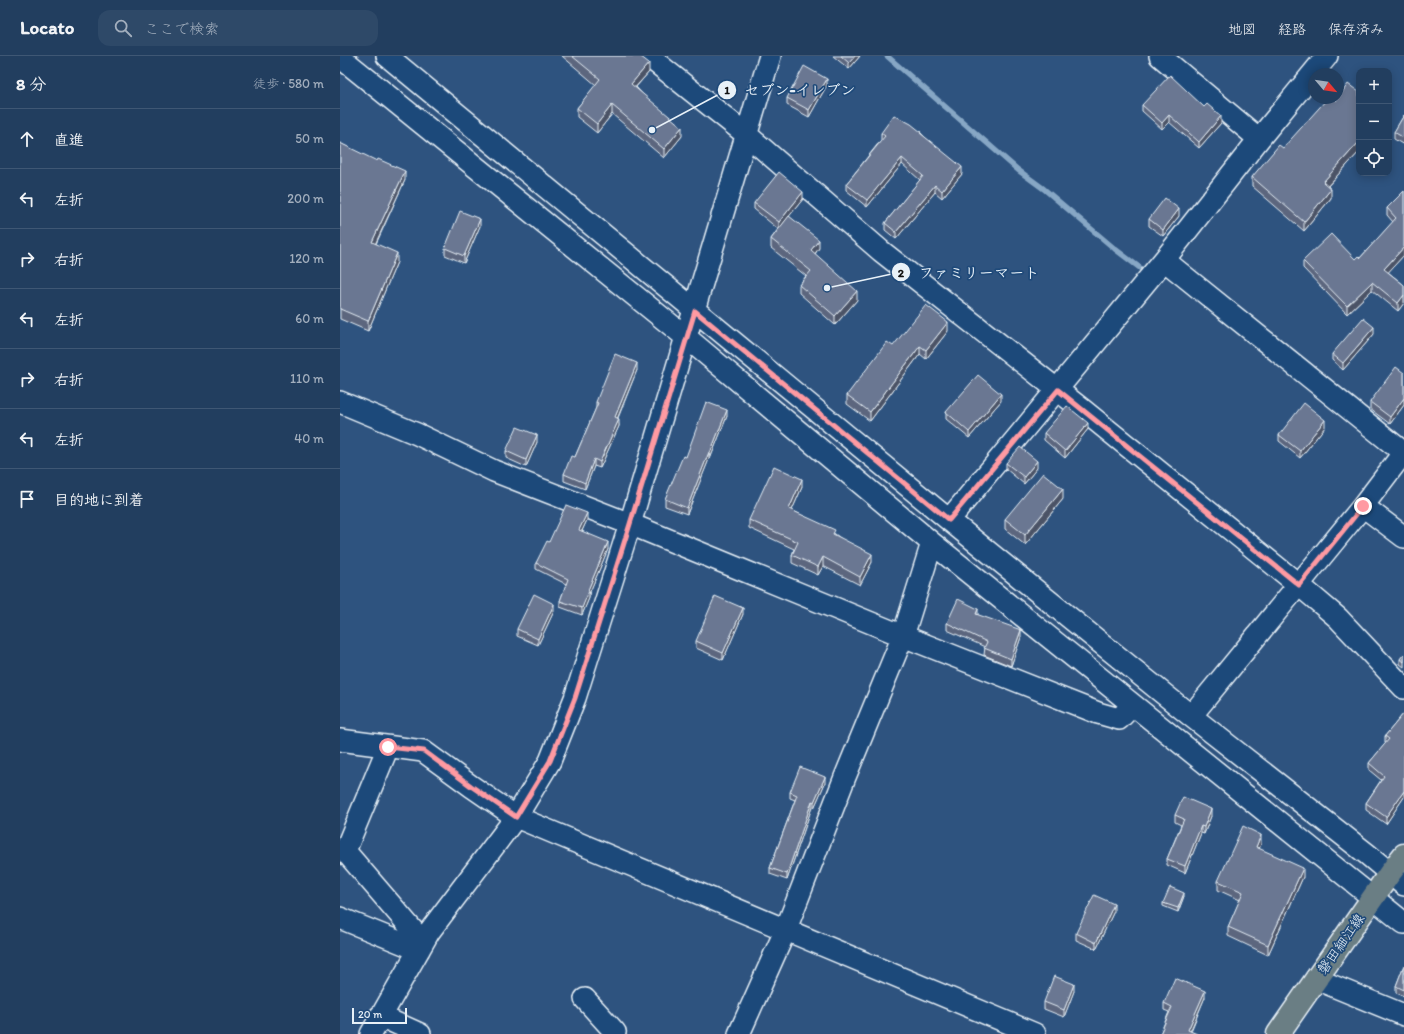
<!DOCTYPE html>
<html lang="ja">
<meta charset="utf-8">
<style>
:root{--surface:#223e5f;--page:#2e4968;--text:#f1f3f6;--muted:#a2aebd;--line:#3f5774}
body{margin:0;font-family:Itim,"Klee One",sans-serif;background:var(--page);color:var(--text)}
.controls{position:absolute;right:12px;top:12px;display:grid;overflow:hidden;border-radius:8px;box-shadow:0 2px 10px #0003}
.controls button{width:36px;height:36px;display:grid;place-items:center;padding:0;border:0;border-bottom:1px solid var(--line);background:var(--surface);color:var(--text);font:20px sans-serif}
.compass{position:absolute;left:968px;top:12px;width:36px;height:36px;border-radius:50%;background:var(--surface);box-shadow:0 2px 10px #0003;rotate:119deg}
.scale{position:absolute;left:12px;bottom:10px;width:55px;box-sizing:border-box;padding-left:4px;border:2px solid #e8f1f8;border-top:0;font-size:11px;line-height:14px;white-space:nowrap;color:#e8f1f8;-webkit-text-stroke:3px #1f4a7a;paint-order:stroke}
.stop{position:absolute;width:12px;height:12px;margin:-9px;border:3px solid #ff9aa2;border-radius:50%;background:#fff}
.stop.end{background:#ff9aa2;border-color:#fff;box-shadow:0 1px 4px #0008}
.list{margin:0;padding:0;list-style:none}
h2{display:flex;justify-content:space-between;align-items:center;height:52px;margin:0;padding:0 16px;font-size:17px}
h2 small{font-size:13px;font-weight:400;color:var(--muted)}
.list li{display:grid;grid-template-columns:26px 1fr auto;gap:12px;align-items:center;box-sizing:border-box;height:60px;padding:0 16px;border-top:1px solid var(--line)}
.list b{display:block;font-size:15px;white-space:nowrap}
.list em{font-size:13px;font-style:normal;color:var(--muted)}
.icon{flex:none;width:22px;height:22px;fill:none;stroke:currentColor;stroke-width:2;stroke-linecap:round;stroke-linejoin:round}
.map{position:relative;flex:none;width:1064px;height:978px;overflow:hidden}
header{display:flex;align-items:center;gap:24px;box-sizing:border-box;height:56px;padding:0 20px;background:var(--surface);border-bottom:1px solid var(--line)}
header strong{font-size:19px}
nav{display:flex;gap:22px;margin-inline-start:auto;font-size:14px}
.search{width:280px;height:36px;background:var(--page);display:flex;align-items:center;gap:10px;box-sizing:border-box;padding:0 14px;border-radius:12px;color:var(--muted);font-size:15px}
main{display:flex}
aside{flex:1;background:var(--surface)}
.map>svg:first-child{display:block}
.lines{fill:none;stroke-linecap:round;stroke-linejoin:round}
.stream{stroke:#87a7c5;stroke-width:5.5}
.minor-casing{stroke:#e8f1f8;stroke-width:24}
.major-casing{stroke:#e8f1f8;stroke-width:25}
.minor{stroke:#1f4a7a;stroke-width:21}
.major{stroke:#6b7e84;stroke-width:22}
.wall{fill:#5c667e;stroke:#e8f1f8}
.shaded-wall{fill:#4b5366;stroke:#e8f1f8}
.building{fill:#6b7792;stroke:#e8f1f8}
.route{stroke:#ff9aa2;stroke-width:5}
.labels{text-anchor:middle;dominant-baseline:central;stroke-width:3.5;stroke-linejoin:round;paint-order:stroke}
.street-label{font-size:14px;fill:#e8f1f8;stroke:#1f4a7a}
.leader{fill:none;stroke:#e8f1f8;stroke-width:1.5}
.callout-dot{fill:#e8f1f8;stroke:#1f4a7a;stroke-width:1.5}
.mark-label{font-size:12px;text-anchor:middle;font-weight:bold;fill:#111}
.callout-label{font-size:15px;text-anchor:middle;font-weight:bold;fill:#e8f1f8;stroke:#1f4a7a;stroke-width:3.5;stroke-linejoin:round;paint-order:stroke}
</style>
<header>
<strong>Locato</strong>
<div class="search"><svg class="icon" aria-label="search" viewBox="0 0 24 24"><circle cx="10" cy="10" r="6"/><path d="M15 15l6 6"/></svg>ここで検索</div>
<nav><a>地図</a><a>経路</a><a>保存済み</a></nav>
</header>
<main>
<aside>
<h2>8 分<small>徒歩 · 580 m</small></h2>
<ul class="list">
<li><svg class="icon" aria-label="ahead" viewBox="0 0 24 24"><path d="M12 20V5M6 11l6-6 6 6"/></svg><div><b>直進</b></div><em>50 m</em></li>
<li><svg class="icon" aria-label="left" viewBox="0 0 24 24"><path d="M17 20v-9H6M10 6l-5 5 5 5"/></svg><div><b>左折</b></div><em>200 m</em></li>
<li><svg class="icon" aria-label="right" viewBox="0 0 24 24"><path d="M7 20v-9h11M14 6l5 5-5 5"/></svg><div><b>右折</b></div><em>120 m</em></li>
<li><svg class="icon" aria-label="left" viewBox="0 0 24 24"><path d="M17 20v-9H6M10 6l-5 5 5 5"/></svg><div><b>左折</b></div><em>60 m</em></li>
<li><svg class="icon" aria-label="right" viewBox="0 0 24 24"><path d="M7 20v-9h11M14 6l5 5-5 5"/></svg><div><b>右折</b></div><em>110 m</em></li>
<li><svg class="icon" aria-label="left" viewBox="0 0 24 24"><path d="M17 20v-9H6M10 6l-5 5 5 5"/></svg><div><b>左折</b></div><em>40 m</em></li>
<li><svg class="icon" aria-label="arrive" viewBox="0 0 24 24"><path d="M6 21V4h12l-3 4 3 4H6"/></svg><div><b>目的地に到着</b></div></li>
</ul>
</aside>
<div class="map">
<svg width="1064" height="978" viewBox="0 0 1064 978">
<rect width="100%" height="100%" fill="#2e537f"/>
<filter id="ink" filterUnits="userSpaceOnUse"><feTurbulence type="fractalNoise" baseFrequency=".025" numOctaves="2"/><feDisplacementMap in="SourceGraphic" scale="8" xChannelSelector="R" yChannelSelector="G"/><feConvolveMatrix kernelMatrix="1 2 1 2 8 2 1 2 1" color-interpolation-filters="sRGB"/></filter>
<g filter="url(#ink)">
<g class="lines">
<path class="stream" d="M547,0L678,114L704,133L775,193L808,218"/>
<g class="minor-casing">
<path id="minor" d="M47,0L609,464L851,660L1027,798L1064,829
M308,0L407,79L541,195L743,354L959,529L998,562L1064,632
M820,0L919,83
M0,1L347,282L592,487L1064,867
M824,204L1064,397
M0,346L77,378L154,415L290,468L563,580L758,657L779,663L793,649
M1023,450L1064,481
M609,464L824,204L919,83L987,0
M851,660L1023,450L1064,396
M0,684L83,695L131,730L176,761L695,978
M48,691L5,795L83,886
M0,862L79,894
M976,923L1064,959
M245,943L275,976L274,978
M40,960L80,978
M31,978L89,876L176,761L210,705L235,642L290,468L430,0
M399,978L446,873L505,721L563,580L592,487"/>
</g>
<g class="major-casing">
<path id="major" d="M938,978L1050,817L1064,799"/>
</g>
<use href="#minor" class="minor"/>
<use href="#major" class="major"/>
</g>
<path class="wall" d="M222,0H300L309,16L296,31L342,80L324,102L272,58L257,77L237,61V52L256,29Z
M493,0H520L509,13Z
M487,29L469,61L447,49V42Z
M1019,36V96L988,130L991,142L964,175L912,130V121L996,45Z
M802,49L881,67L859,92L829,66L822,73L802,55Z
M1064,59V89L1054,83V76Z
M541,77H581L622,118L602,142L595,136L556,183L545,174V167L580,124L562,108L527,151L506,134V128L541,84Z
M0,87L65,124L36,188L57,206L28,275L0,263Z
M1064,135V199L1048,216L1064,229V247L1058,255L1032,234L1007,258L963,212V205L1015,203L1020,202L1053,166L1047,159V152Z
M463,143L449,160L479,192L475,198L517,244L495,269L459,237V229L466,220L431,192V183L438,173L414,153V147Z
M839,160L823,180L809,170V163Z
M140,170L124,207L105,199V192Z
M608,275L586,303L580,298L530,365L507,348V339L553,290Z
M1034,278L1003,314L992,304V298Z
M297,314L278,362L279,370L260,412L254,410L245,433L224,425V418L235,401L256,352V346Z
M1064,317V349L1050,368L1030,353V346Z
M661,345L629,382L606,363V356Z
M387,360L370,403H369L347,458L325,450V443L346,401Z
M985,371L960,402L939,385V379Z
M748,373L725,402L704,384V377Z
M197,386L186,411L166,402V395Z
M666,407L697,412L684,428L666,413Z
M462,431L452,454L495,478L532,506L520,529L483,510L478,519L452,507V499L454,493L409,472V464Z
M723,443L685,489L665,473V463Z
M247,464L242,475L268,493L249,538V542L242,559L220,551V545L226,528L196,513V507L209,486Z
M214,555L198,589L177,580V573Z
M403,558L383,604L356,592V585Z
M638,559L681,581L671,610L644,599L645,591L607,574V567Z
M1064,598V611L1060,608V603Z
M1064,657V741L1046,768L1026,754V747L1041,724L1029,714V707L1046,687H1045V680Z
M485,727L474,752L472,751L447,824L430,818V812L455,744L450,742V736Z
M835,759L871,760L864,778L861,777L845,817L827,809V803L841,769L835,766Z
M921,788L919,793L963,821L928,899L888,880V871L900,844L878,834V825Z
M844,840L838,856L823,850V847Z
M774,855L756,893L736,884V877Z
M1064,909V940L1056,937V930Z
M734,935L724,961L704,953V946Z
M865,941L851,975L820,978L829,956L824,954V947Z"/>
<path class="shaded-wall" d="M515,0H520L509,13V7Z
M309,7V16L291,36V28Z
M487,23V29L469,61V54Z
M272,49V58L257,77V68Z
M829,59V66L822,73V67Z
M881,60V67L859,92V86Z
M342,71V80L324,102V93Z
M1019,86V96L983,135V126Z
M562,102V108L527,151V144Z
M622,111V118L602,142V135Z
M65,115V124L32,195V186Z
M595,129V136L556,183V176Z
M991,133V142L964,175V166Z
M463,136V143L439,173V166Z
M839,153V160L823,180V174Z
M140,163V170L124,207V200Z
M479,184V192L471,203V194Z
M1064,191V199L1044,221V213Z
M57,197V206L28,275V265Z
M1032,226V234L1007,258V250Z
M517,235V244L495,269V260Z
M1064,239V247L1058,255V247Z
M608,266V275L586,303V294Z
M1034,271V278L1003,314V307Z
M580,290V298L530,365V356Z
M297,307V314L275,368V361Z
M661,338V345L629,382V376Z
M1064,342V349L1050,368V361Z
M387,354V360L370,403V397Z
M279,363V370L260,412V406Z
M985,364V371L960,402V395Z
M748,367V373L725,402V395Z
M197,379V386L186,411V404Z
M369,396V403L347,458V452Z
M254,403V410L245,433V427Z
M697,405V412L684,428V421Z
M462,423V431L449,461V453Z
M723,433V443L685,489V479Z
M247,457V464L239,481V474Z
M268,486V493L249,538V542L242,559V552L248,534Z
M532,498V506L520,529V521Z
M483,501V510L478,519V511Z
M214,548V555L198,589V583Z
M403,552V558L383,604V597Z
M638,553V559L636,558Z
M681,574V581L671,610V603Z
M485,721V727L474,752V746Z
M1064,735V741L1046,768V761Z
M472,745V751L447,824V818Z
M871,753V760L864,778V771Z
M861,770V777L845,817V810Z
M921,779V788L916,800V791Z
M963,812V821L928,899V889Z
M844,837V840L838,856V852Z
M774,848V855L756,893V887Z
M734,928V935L724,961V954Z
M865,935V941L849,978L848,974Z"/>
<path class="building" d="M232,0H300L309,7L291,28L342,71L324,93L272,49L257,68L237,52L260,23Z
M501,0H515L509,7Z
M464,10L487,23L469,54L447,42Z
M830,19L864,51L867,48L881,60L859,86L829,59L822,67L802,49Z
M1008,28L1019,36V86L983,126L991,133L964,166L912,121L939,89L943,92L988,42H993L996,45Z
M554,59L571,68L581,76L580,77L622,111L602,135L595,129L556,176L545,167L583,120L562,102L527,144L506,128L545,80L541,77Z
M1064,59V82L1054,76Z
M0,87L37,105L38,103L65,115L32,186L57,197L28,265L0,253Z
M439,116L463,136L439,166L414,147Z
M1064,135V191L1044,213L1064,229V239L1058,247L1032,226L1007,250L963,205L991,178L1015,203L1018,200L1020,202L1056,162L1047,152Z
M825,142L839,153L823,174L809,163Z
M120,155L140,163L124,200L105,192Z
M449,160L479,184L471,194L517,235L495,260L459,229L471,215L431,183Z
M586,249L608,266L586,294L580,290L530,356L507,339L547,286L553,290Z
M1023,262L1034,271L1003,307L992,298Z
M275,298L297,307L275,361L279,363L260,406L254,403L245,427L224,418L231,400L235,401L258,347L256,346Z
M1056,311L1064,317V342L1050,361L1030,346Z
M638,319L661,338L629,376L606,356Z
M366,346L387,354L370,397L369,396L347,452L325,443L343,400L346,401Z
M964,347L985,364L960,395L939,379Z
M727,350L748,367L725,395L704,377Z
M177,371L197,379L186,404L166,395Z
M680,391L697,405L684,421L666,407Z
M434,410L462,423L449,453L495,474L493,478L532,498L520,521L483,501L478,511L452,499L458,486L409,464Z
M703,417L723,433L685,479L665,463Z
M226,449L247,457L239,474L268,486L248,534L249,535L242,552L220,545L228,523L196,507L207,485L209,486Z
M194,538L214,548L198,583L177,573Z
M375,540L403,552L383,597L356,585Z
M618,543L638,553L636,558L681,574L671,603L644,592L647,586L607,567Z
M1064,598V606L1060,603Z
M1064,657V735L1046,761L1026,747L1044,720L1029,707L1049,683L1045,680Z
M460,711L485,721L474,746L472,745L447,818L430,812L457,739L450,736Z
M843,741L871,753L864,771L861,770L845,810L827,803L844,763L835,759Z
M903,770L921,779L916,791L963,812L928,889L888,871L903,836L878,825Z
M830,831L844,837L838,852L823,847Z
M754,839L774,848L756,887L736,877Z
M1064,909V934L1056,930Z
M714,920L734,928L724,954L704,946Z
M835,922L865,935L848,974L857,978H820L832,951L824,947Z"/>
</g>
<g class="lines" filter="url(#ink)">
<path class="route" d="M48,691L84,695L131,730L176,761L210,705L235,642L290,468L355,255L609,464L718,334L959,529L1023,450"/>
</g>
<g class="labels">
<g class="street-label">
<text transform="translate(1001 888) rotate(-55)">磐田細江線</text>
</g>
</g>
<path class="leader" d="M312 74L387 34M487 232L561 216"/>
<g class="callout-dot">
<circle cx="312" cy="74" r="4"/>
<circle cx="487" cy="232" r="4"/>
<circle cx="387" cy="34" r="10"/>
<circle cx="561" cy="216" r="10"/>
</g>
<g class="mark-label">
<text x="387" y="38">1</text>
<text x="561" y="221">2</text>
</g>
<g class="callout-label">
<text x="460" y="39">セブン-イレブン</text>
<text x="639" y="222">ファミリーマート</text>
</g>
</svg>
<div class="controls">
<button>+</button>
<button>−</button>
<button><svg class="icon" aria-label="locate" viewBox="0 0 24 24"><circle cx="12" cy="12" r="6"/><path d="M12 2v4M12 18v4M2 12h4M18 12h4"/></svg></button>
</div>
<svg class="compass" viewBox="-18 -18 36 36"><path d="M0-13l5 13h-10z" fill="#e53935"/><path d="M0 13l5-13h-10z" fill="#a2aebd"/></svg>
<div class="scale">20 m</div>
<div class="stop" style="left:48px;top:691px"></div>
<div class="stop end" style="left:1023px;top:450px"></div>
</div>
</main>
